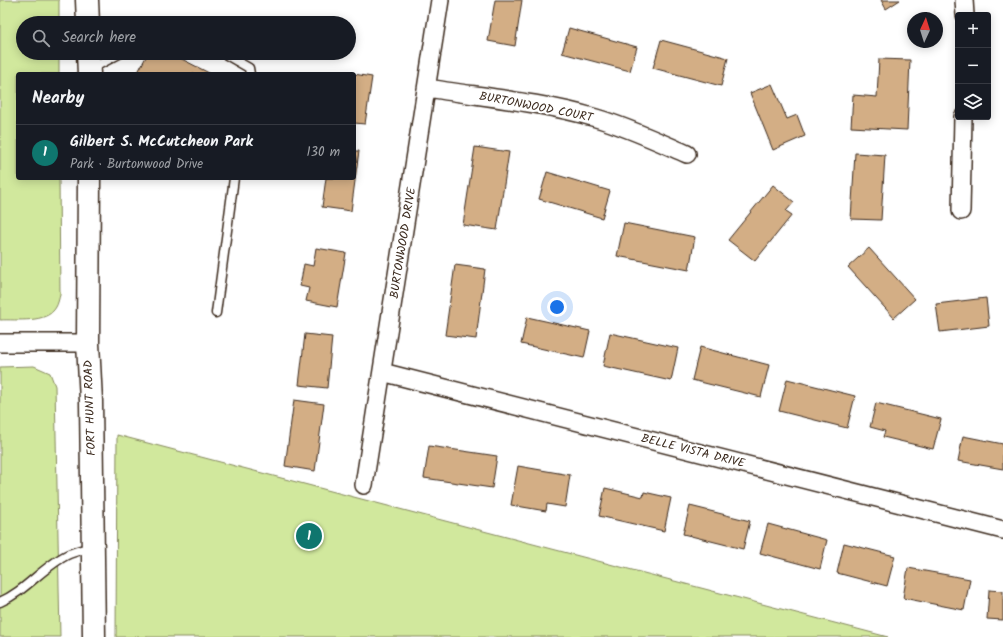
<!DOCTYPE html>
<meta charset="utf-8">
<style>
:root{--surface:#171b24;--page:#242831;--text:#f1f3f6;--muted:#9ea1a6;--line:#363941;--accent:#0f766e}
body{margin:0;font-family:Kalam,sans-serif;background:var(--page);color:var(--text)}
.controls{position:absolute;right:12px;top:12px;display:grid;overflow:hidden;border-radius:4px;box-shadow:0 2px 10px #0003}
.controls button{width:36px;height:36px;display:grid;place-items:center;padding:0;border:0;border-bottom:1px solid var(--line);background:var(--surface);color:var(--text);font:20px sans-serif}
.compass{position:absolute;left:907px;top:12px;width:36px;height:36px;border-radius:50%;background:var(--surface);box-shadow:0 2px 10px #0003;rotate:4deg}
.you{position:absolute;left:557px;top:307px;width:14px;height:14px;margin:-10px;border:3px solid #fff;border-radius:50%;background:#1a73e8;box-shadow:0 0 0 6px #1a73e833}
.badge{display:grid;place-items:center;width:26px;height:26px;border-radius:50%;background:var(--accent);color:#fff;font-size:13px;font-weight:700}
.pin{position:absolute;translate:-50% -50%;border:2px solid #fff;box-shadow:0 1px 4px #0006}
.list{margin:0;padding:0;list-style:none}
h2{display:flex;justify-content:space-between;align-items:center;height:52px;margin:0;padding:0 16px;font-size:17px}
h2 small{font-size:13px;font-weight:400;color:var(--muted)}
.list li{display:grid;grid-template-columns:26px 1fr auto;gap:12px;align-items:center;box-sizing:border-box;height:56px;padding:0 16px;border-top:1px solid var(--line)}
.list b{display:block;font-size:15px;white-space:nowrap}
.list p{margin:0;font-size:13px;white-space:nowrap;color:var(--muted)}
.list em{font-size:13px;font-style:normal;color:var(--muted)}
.icon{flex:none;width:22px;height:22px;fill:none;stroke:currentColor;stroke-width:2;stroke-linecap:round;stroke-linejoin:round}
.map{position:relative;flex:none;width:1003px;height:637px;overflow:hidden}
.search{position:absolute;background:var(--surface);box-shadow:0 2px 10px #0003;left:16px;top:16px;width:340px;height:44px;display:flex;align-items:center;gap:10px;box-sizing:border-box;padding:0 14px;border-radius:22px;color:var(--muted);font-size:15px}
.panel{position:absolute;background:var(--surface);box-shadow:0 2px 10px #0003;left:16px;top:72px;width:340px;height:108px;border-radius:4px}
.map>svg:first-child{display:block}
.green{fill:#d1e89d;stroke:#86895e}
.building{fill:#d3ae85;stroke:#3b2a1e}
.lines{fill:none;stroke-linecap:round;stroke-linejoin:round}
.service-casing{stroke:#3b2a1e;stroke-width:11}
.minor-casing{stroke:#3b2a1e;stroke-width:20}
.secondary-casing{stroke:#3b2a1e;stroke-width:25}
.service{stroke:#fff;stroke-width:8}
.minor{stroke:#fff;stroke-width:17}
.secondary{stroke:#fff;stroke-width:22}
.labels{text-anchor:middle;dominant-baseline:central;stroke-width:4;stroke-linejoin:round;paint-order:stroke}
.street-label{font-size:12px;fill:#3b2a1e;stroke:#fff}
</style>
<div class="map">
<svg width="1003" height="637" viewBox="0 0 1003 637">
<rect width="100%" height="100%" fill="#fff"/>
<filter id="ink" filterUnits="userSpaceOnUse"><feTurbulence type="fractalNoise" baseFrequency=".025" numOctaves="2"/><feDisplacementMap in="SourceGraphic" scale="8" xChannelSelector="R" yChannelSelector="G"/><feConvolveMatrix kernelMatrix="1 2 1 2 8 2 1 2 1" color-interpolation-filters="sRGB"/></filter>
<g filter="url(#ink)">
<path class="green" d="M0,0H59V23H23V53H59V74H18V178H59L60,295C59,298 58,304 56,307C47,324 17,319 0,320Z
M34,366L50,373L55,386L60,637H0V367Z
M117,435L888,637H116Z"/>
<path class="building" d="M495,0H522L515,46L488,41Z
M881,0H900L886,9Z
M569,28L637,47L630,71L562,53Z
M661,40L728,58L721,86L653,68Z
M148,53H170L211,74H137Z
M879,59L910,60L907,130L851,127L853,95L877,97Z
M354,74L372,77L365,124L354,123Z
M772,84L787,119L797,115L805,136L773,150L750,93Z
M475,147L509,152L497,230L463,225Z
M354,151H359L351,211L322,207L326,178H354Z
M855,153L885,155L881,220L851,219Z
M547,172L610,191L602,218L539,199Z
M773,185L794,202L786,211L792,215L755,261L728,240Z
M624,223L695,237L689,270L617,256Z
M316,248L346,253L337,307L306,301L309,288L300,286L304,264L313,266Z
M869,248L915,299L894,318L848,267Z
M455,265L485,269L476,339L445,335Z
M986,298L989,326L940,332L936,304Z
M527,317L590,331L584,358L521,344Z
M610,333L678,348L671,381L603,366Z
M305,334L332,337L327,388L299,385Z
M700,347L769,365L761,397L692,380Z
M787,379L855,396L847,428L779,411Z
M294,400L324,404L315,471L285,466Z
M876,403L941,419L933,449L883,437L885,431L870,427Z
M963,436L1003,444V469L958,461Z
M429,446L497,456L492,488L424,478Z
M518,466L570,475L565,507L547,504L546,511L511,505Z
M605,488L643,497L644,492L671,498L664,531L599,516Z
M690,506L750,521L743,549L683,534Z
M768,524L827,540L820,569L760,553Z
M844,543L895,556L887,586L837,573Z
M908,568L970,579L964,610L903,598Z
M989,590L1003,591V620L987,619Z"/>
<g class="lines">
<g class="service-casing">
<path id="service" d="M223,53L249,68L250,74
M91,69L121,53
M216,313L234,178
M0,602C26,591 43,566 69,554C76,551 85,549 92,547"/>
</g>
<g class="minor-casing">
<path id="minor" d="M964,0L965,15
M427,88C483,97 541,102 596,118C627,127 657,141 687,154
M961,211L963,117
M0,343H88
M382,372L1003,530
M364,485L440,0"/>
</g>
<g class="secondary-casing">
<path id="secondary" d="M87,0L88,23
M88,53L89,74
M89,178L88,343L91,401L94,637"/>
</g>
<use href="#service" class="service"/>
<use href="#minor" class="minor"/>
<use href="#secondary" class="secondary"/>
</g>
</g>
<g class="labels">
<g class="street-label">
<text transform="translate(536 107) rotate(11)">BURTONWOOD COURT</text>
<text transform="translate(403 243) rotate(-81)">BURTONWOOD DRIVE</text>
<text transform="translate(90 408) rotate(-92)">FORT HUNT ROAD</text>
<text transform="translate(693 451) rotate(14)">BELLE VISTA DRIVE</text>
</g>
</g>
</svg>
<div class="controls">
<button>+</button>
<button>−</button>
<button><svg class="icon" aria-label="layers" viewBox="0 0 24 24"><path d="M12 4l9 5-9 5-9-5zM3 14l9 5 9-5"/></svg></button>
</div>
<svg class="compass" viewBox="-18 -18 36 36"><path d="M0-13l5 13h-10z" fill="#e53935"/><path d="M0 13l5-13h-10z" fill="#9ea1a6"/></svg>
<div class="you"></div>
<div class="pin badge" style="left:309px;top:536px">1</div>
<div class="search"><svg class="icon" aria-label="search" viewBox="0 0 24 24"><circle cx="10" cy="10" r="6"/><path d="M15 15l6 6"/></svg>Search here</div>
<section class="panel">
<h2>Nearby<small></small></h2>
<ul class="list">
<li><span class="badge">1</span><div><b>Gilbert S. McCutcheon Park</b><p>Park · Burtonwood Drive</p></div><em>130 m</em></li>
</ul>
</section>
</div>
